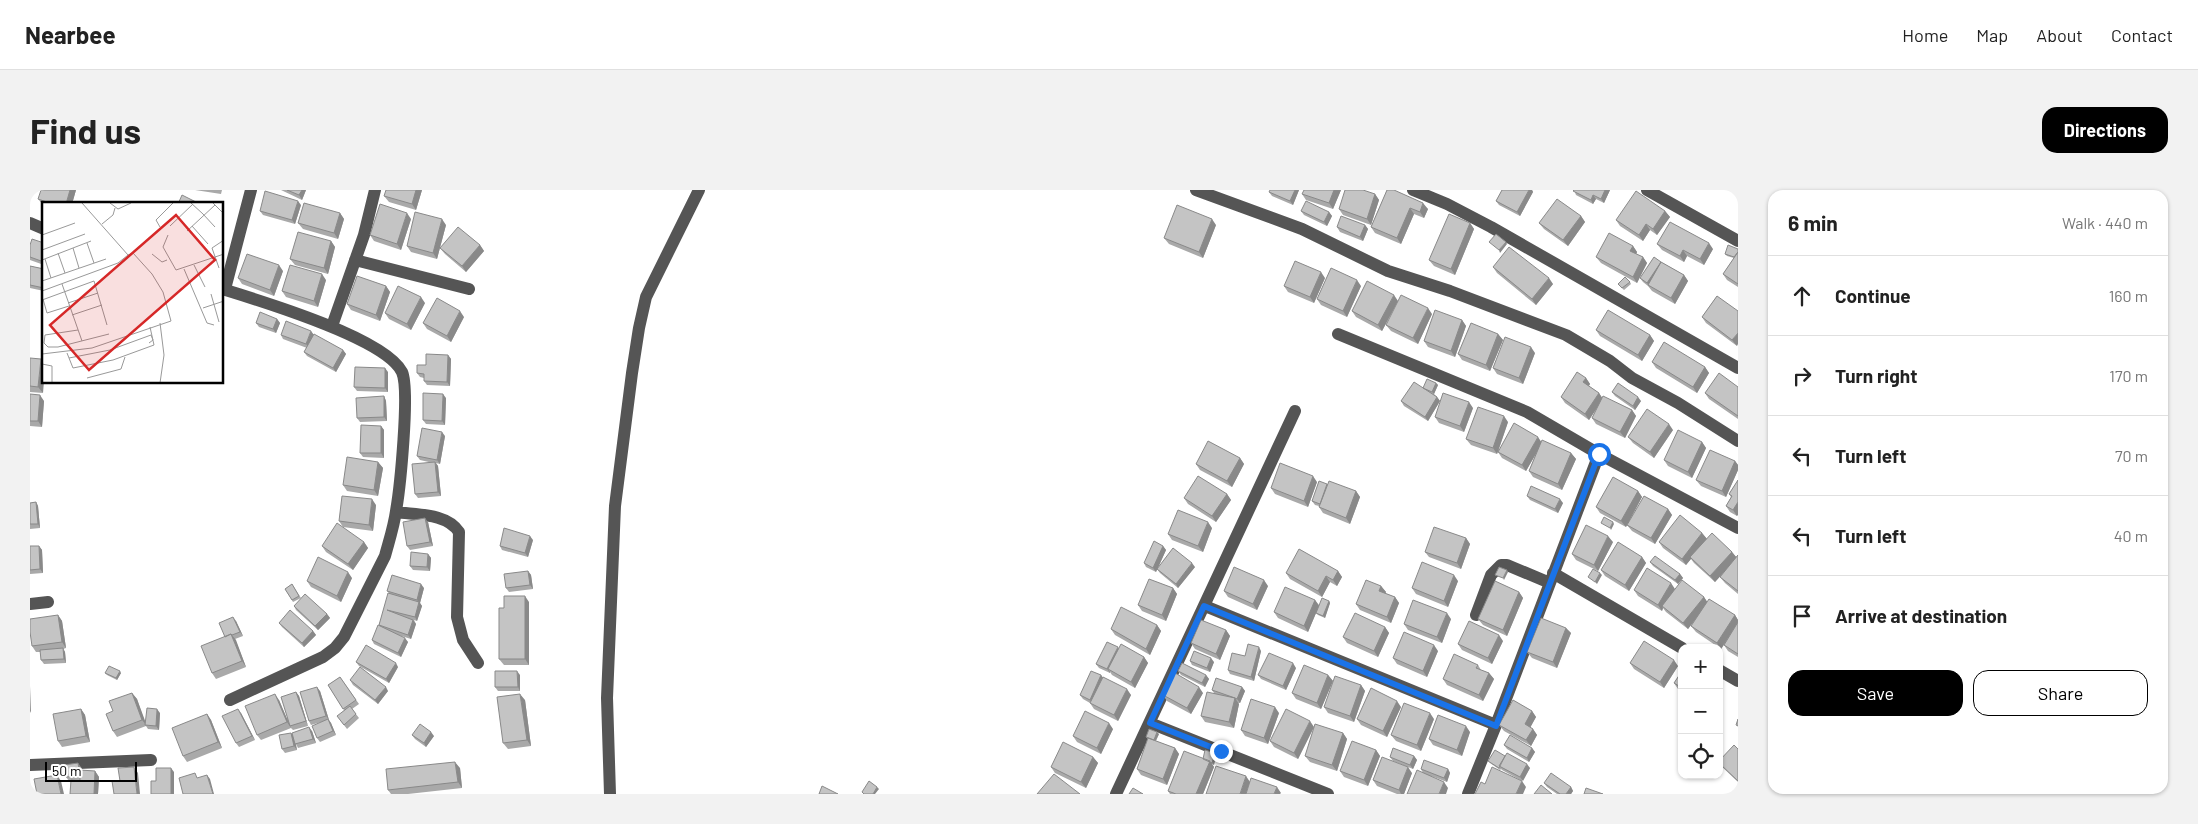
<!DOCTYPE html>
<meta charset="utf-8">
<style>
:root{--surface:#fff;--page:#f2f2f2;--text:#222;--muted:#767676;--line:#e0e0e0;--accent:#000}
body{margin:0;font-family:Barlow,sans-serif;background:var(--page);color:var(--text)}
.controls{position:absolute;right:15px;bottom:15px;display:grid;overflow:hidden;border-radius:10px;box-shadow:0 1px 4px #0004}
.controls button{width:45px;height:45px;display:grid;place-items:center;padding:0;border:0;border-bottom:1px solid var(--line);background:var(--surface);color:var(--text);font:25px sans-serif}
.scale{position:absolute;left:15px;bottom:12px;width:92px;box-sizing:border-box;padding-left:5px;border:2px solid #000;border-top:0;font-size:14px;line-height:18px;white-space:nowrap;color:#000;-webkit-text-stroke:4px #fff;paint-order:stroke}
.stop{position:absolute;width:15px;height:15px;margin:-11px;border:4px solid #1a73e8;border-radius:50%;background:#fff}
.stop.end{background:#1a73e8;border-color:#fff;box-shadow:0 1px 5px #0008}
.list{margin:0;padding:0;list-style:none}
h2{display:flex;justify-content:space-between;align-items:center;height:65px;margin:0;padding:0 20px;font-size:21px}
h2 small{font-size:16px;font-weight:400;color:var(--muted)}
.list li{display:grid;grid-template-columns:32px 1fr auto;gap:15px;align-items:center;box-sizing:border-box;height:80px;padding:0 20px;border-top:1px solid var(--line)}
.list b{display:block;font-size:19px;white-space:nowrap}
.list em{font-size:16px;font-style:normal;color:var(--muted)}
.actions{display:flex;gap:10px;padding:15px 20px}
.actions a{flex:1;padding:11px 0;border:1px solid var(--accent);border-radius:15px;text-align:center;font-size:18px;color:var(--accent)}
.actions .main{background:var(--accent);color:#fff}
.icon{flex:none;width:28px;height:28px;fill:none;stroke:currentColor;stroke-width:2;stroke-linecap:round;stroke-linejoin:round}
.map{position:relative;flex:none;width:1708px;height:604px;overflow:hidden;border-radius:15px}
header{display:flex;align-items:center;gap:30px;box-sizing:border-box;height:70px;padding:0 25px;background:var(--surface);border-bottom:1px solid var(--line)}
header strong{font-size:24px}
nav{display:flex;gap:28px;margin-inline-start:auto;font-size:18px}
.intro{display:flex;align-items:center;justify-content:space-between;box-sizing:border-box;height:120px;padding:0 30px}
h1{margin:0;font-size:35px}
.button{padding:12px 22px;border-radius:15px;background:var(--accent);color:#fff;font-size:18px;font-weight:700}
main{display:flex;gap:30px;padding:0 30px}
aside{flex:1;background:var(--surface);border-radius:15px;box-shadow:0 1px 4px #0004}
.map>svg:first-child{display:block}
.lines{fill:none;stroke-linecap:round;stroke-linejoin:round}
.minor{stroke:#555;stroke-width:12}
.wall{fill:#a9a9a9}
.shaded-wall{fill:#898989}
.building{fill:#c4c4c4;stroke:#898989}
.route{stroke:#1a73e8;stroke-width:6}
.inset-road{fill:none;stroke:#999;stroke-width:1}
.view{fill:#d62828;fill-opacity:0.15;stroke:#d62828;stroke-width:2.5}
.inset-edge{fill:none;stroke:#000;stroke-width:2.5}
</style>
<header>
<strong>Nearbee</strong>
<nav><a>Home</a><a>Map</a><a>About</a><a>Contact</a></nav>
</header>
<div class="intro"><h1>Find us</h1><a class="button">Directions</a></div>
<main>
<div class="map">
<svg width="1708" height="604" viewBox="0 0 1708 604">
<rect width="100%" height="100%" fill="#fff"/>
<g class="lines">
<path class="minor" d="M1166,0L1272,39L1358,81L1420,101L1536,145L1580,171L1602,188L1648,213L1708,251
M1383,0L1417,14L1461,37L1708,178
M1617,0L1708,51
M0,33L14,39
M325,70L439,99
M192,99C231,111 355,148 372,182C380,200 370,298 366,321C364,336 359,351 355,366L314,447L305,458L293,467L200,510
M195,99L221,0
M302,136L334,45L345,0
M1308,144L1497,222L1569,264L1708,338
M366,322C387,325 417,323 429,342L427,427L433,450L448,473
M1523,383L1652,458
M0,414L18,412
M1175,416L1466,535
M1446,425L1461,385L1471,375H1477L1520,393
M1689,480L1708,491
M1120,533L1298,604
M0,575L121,570
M580,604L577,508L585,316L602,183L609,138L616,107L669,0
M1086,604L1265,221
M1438,604L1466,535L1569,264"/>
</g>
<path class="wall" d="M46,0L42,14H14V16L13,15L8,9Z
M165,0H192L191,4Z
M251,0H276L272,10Z
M392,0L386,20L359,12L354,6Z
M1269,0L1263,15L1242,6L1239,2Z
M1311,0L1303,19L1276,10L1272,4Z
M1357,0L1398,19L1394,28L1384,24L1371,54L1345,43L1341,37Z
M1472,0H1502L1503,2L1490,26L1469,15L1466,11Z
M1544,0H1580L1574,13L1566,9L1563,14L1546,5Z
M1345,4L1349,10L1341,35L1313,25L1309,19Z
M271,15L265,34L233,25L230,21Z
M1271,21L1299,22L1302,26L1297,36L1274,25Z
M1635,21L1640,27L1627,45L1620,40L1613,51L1590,36L1586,30Z
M310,23L314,29L308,49L273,39L268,33Z
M1551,26L1555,32L1538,56L1514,39L1509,33Z
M381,29L371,60L344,51L340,45Z
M1440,33L1444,39L1425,85L1404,76L1399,70Z
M416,35L407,69L381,62L377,56Z
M1186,35L1173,68L1139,54L1134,48Z
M1335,35L1338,39L1333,51L1310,42L1307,37Z
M301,51L305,57L298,84L265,75L260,69Z
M14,53V75L0,70V55Z
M1627,54L1683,59L1674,75L1657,66L1654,72L1632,60Z
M450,55L454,61L436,82L415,64L410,58Z
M1603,56L1607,62L1606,64L1613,67L1617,73L1607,93L1571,73L1566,67Z
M1708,59V97L1697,90L1693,84L1704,68L1697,66L1695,64Z
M1631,72L1654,85L1658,91L1645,114L1622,101L1618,96L1613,92L1610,88Z
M0,76L14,79V101L0,98Z
M1463,77L1523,94L1506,115L1467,83Z
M253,81L244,106L212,94L208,88Z
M1295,88L1284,113L1258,102L1254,96Z
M296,90L288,117L256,107L252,101Z
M1600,92L1601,94L1594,100L1588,94Z
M356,96L360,102L350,131L321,120L317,114Z
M1331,96L1317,127L1291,115L1287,109Z
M1687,106L1707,156L1676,133L1672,127Z
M1368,111L1352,141L1326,127L1322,121Z
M395,113L381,140L359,129L355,123Z
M1402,124L1388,154L1361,141L1356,135Z
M434,127L421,152L397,139L393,133Z
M247,129L250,133L246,143L229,137L226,133Z
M1432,130L1436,136L1425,167L1398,157L1394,151Z
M1566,140L1620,145L1624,151L1612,171L1570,146Z
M1468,144L1473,150L1460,181L1432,170L1428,164Z
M251,145L313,160L316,164L306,182L277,166L274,162L277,158L253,149Z
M1505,163L1493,194L1467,184L1463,178Z
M418,165L421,169L420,196L397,195L394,191V188L390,187L387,183L396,175Z
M0,168L13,203L0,202Z
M1622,172L1675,177L1679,183L1667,203L1626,178Z
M358,182V202L327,201L324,197Z
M1556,188L1560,194L1559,196L1569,203L1572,208L1602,220L1606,226L1595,248L1566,234L1562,228L1568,216L1559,230L1535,213L1531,207Z
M1406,193L1408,195L1404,204L1407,207L1410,211L1398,231L1374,216L1371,211Z
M1708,197V229L1679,209L1675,203Z
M1582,202L1611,211L1605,220L1585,206Z
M0,204L14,211L12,237L0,236Z
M354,206L356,211L357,231L330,232L327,228Z
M416,208L415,235L396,234L393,230Z
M1443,218L1434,242L1409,233L1405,227Z
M1478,232L1469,259L1511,252L1541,263L1546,269L1532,300L1503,287L1499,281L1506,264L1496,281L1472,268L1468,262L1467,264L1441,255L1436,249Z
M351,236L354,240V268L333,267L330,263Z
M1643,240L1624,268L1603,253L1598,247Z
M415,246L410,274L406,273L408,276L411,306L388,308L385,304L403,273L390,270L387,266Z
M1672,252L1676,258L1662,288L1638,276L1634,270Z
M1210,268L1214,274L1202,297L1170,280L1166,274Z
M1705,271L1708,275V280L1696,307L1671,296L1666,290Z
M348,272L353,278L348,306L317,301L313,295Z
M1708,290L1707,326L1700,322L1696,316L1701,307L1699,304Z
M1287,292L1278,317L1245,304L1241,298Z
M1297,294L1326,301L1330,307L1320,334L1293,323L1289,317V316L1285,315L1282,311Z
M1608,301L1612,307L1596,337L1570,323L1566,317Z
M1197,304L1201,310L1186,332L1158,314L1154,308Z
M1497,306L1533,313L1528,323L1500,310Z
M6,312L8,316L10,338L0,339V313Z
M346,315L343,341L313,337L309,331Z
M1638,319L1642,325L1625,354L1602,341L1597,335Z
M398,332L403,356L380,360L377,356Z
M1182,338L1173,362L1142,350L1138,344Z
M1672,343L1677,349L1702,362L1706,367L1708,365V404L1695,393L1690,387L1700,375L1685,392L1664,373L1661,369L1656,375L1633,358L1629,352Z
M1436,348L1440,354L1431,379L1399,367L1395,362Z
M503,350L498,367L472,360L470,356Z
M334,352L338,358L323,380L296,362L292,356Z
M1583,352L1568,381L1546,370L1542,364Z
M0,356H9L12,360L13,383L0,384Z
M1133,356L1136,360L1128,378L1165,377L1148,398L1130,383L1127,379L1126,382L1116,377L1114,373Z
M398,364L401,368L400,381L383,380L380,376Z
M1612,367L1616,373L1599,401L1575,386L1571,380Z
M1620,372L1650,384L1653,388L1648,394L1623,376Z
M498,381L501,385L503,399L479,402L476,398Z
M1308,381L1312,387L1307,396L1300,392L1292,407L1260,389L1256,383Z
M322,388L311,412L281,397L277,391Z
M1428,391L1418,417L1386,404L1382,398Z
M262,394L271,408L263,412L255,399Z
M1238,396L1227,420L1198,407L1194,401Z
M1351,396L1356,402L1355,403L1365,407L1369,413L1361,433L1330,420L1326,414Z
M394,398L390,413L392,416L387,431L384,430L386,434L381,449L368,445L378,452L371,467L344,454L342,450L350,436L349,435L359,403L357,401Z
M1143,398L1147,404L1136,431L1112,421L1108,415Z
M1645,399L1642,403L1674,407L1677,412L1705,425L1708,430V467L1698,461L1694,455L1691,459L1666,442L1661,436L1670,423L1658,439L1636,422L1633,418L1632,421L1608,406L1604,400Z
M1489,402L1493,408L1477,446L1453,435L1448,429Z
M1285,410L1289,415L1299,411L1300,413L1295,428L1288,425L1286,423L1278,442L1248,428L1244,422Z
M499,412V475H474L469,469Z
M264,416L297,424L300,428L288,440L266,420Z
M28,425L32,431L36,458L33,459L35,462L36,473L14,474L11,470V462H6L2,456Z
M1421,429L1412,453L1378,440L1374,434Z
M206,431L213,446L205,449L216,477L186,489L182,483L195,446Z
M249,433L283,441L286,445L274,457L252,437Z
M1127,435L1131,441L1120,465L1085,445L1081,439Z
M1355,437L1359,443L1348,467L1317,453L1313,447Z
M1536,438L1541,443L1527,478L1502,468L1497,462Z
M1196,440L1200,446L1190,470L1165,459L1161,453Z
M1473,451L1462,474L1432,460L1428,454Z
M1089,459L1114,467L1118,473L1105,498L1082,485L1080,482V483L1069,478L1066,474Z
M1231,461L1224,491L1200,484L1198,480L1215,466Z
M1408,461L1397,487L1367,474L1363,468Z
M1160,471L1184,472L1180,482L1162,475Z
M326,472L368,477L359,493L329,476Z
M1600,473L1648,476L1634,498L1604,479Z
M1448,475L1451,480L1459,483L1464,489L1453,511L1417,495L1413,489Z
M1266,478L1256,500L1231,489L1228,485Z
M1148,481L1176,485L1179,489L1175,497L1151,485Z
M1652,481V501L1648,499L1644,493Z
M75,483H91L87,490L77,485Z
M490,485V501H468L465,497Z
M1071,485L1073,488L1101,505L1088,531L1064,519L1060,513L1053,509L1050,505Z
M1298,485L1303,491L1291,519L1266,509L1262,503Z
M310,487L329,514L322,519L329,528L317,539L310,530L314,520L298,495Z
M320,490L358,501L348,514L323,495Z
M1331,495L1335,501L1324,532L1298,523L1294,517Z
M1212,497L1215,501L1210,513H1208L1209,514L1204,538L1175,532L1171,526L1184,503L1182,500Z
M290,501L299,530L301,533L306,545L290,552L287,548L295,531L281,535L279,531Z
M266,502L269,506L278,536L263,540L261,538L231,550L227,545L249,510L257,529Z
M102,503L107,509L115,533L130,523L129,540L118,539L116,536L87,547L83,541V521Z
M1173,503L1161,524L1137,511L1133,505Z
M495,510L501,556L478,559L473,553Z
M1371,517L1357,547L1331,535L1327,529Z
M51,519L55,525L60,552L32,557L28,551Z
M1502,521L1506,527L1500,537L1503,539L1507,545L1501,556L1474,541L1469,535Z
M211,523L225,550L209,557L206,553Z
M1249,523L1238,554L1215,546L1211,540Z
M177,524L181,530L192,558L157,572L153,566Z
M1404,529L1391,561L1366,551L1361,545Z
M1284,537L1268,569L1244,557L1240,551Z
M1083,539L1071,564L1047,552L1043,546Z
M282,541L286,553L268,558L266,554L267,560L255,563L252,559L261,543L263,546Z
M1440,542L1432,566L1403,555L1399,549Z
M1313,543L1317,549L1307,581L1280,572L1275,566Z
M1129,544L1126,551L1145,558L1149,564L1137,595L1111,585L1107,579L1118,549L1116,547Z
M382,545L404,546L396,557L385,549Z
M1474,555L1502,558L1505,562L1499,572L1477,559Z
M1708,559V592L1689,574V571Z
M1346,560L1350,566L1338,596L1314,587L1310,581Z
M1186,565L1184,575L1182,574L1184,577L1173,604H1140L1138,601L1173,569Z
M1384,566L1387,570L1383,579L1363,571L1360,567Z
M1475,566L1500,578L1492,591L1496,597L1492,591L1472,580L1471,579L1470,580L1460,573L1458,571Z
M1063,567L1068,573L1056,598L1025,583L1021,577Z
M51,577L52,580L65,581L69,587L68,604H40L41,591H39L36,587Z
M430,578L432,598L378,604H361L358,600Z
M1391,579H1418L1420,583L1417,592L1401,586L1418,598L1393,583Z
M1382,583L1374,604H1367L1347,596L1343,590Z
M1514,593L1541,597L1543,601L1541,604H1527L1517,597Z"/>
<path class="shaded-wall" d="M40,0H46L42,14H36Z
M272,0H276L272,10L269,5Z
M386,0H392L386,20L382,14Z
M1265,0H1269L1263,15L1260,11Z
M1304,0H1311L1303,19L1299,13Z
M1499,0H1502L1503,2L1490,26L1487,22Z
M1575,0H1580L1574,13L1571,9Z
M1345,4L1349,10L1341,35L1337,29Z
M1563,5L1566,9L1563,14L1561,10Z
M268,11L271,15L265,34L262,30Z
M1393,13L1398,19L1394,28L1390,22Z
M1380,18L1384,24L1371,54L1367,48Z
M1635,21L1640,27L1627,45L1623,39Z
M1299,22L1302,26L1297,36L1294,32Z
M310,23L314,29L308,49L304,43Z
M377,23L381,29L371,60L367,54Z
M1551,26L1555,32L1538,56L1533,50Z
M412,29L416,35L407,69L403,63Z
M1182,29L1186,35L1173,68L1169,62Z
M1440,33L1444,39L1425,85L1421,79Z
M1616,34L1620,40L1613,51L1609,45Z
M1335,35L1338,39L1333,51L1330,47Z
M301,51L305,57L298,84L294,78Z
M1476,52L1477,54L1470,63L1469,60Z
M1679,53L1683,59L1674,75L1670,69Z
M450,55L454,61L436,82L432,76Z
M1603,56L1607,62L1605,67L1600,61Z
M1653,60L1657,66L1654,72L1650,66Z
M1613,67L1617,73L1607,93L1603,87Z
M1631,72L1620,97L1617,93Z
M249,75L253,81L244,106L240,100Z
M1291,82L1295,88L1284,113L1280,107Z
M292,84L296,90L288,117L284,111Z
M1654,85L1658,91L1645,114L1641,108Z
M1519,88L1523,94L1506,115L1502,109Z
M1327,90L1331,96L1317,127L1313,121Z
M356,96L360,102L350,131L346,125Z
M1364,105L1368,111L1352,141L1348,135Z
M391,107L395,113L381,140L377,134Z
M1398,118L1402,124L1388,154L1383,148Z
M430,121L434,127L421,152L417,146Z
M247,129L250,133L246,143L243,139Z
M1432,130L1436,136L1425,167L1421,161Z
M281,141L284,145L279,158L276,154Z
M1708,143V154L1707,156L1702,150Z
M1468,144L1473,150L1460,181L1456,175Z
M1620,145L1624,151L1612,171L1608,165Z
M1501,157L1505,163L1493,194L1489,188Z
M313,160L316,164L306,182L303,178Z
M418,165L421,169L420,196L417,192Z
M11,169L14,173V191L13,203L8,197Z
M1675,177L1679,183L1667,203L1663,197Z
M355,178L358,182V202L355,198Z
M1556,188L1560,194L1557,198L1553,192Z
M1406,193L1408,195L1404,204L1402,202Z
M1569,203L1573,209L1559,230L1555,224Z
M413,204L416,208L415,235L412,231Z
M10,205L14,211L12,237L8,231Z
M354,206L356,211L357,231L354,227Z
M1407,207L1410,211L1398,231L1395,227Z
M1608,207L1611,211L1605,220L1603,216Z
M1439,212L1443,218L1434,242L1430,236Z
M1602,220L1606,226L1595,248L1590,242Z
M1474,226L1478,232L1467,264L1463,258Z
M1639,234L1643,240L1624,268L1620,262Z
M351,236L354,240V268L351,263Z
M412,242L415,246L410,274L407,270Z
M1508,247L1512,253L1496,281L1492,275Z
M1672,252L1676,258L1662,288L1658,282Z
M1541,263L1546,269L1532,300L1528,294Z
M1210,268L1214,274L1202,297L1197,291Z
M1705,271L1708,275V280L1696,307L1692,301Z
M348,272L353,278L348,306L344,300Z
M405,272L408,276L411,306L408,302Z
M1283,286L1287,292L1278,317L1274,311Z
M1326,301L1330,307L1320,334L1316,328Z
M1608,301L1612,307L1596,337L1591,331Z
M1197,304L1201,310L1186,332L1182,326Z
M342,309L346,315L343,341L339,335Z
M1530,309L1533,313L1528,323L1525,319Z
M6,312L8,316L10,338L8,334Z
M1708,312V325L1707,326L1703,320Z
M1638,319L1642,325L1625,354L1621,348Z
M395,328L398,332L403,356L400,352Z
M1178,332L1182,338L1173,362L1168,356Z
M1583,332L1584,334L1581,340L1580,338Z
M1672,343L1677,349L1656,375L1652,369Z
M500,346L503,350L498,367L495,363Z
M1578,346L1583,352L1568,381L1564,375Z
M1436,348L1440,354L1431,379L1427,373Z
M334,352L338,358L323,380L318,374Z
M9,356L12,360L13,383L10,379Z
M1133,356L1136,360L1126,382L1123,378Z
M1702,362L1707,368L1685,392L1680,386Z
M398,364L401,368L400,381L397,377Z
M1612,367L1616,373L1599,401L1595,395Z
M1162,373L1165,377L1148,398L1146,394Z
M1477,380L1478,382L1474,390L1473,388Z
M498,381L501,385L503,399L500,395Z
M1308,381L1312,387L1307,396L1303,390Z
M318,382L322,388L311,412L307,406Z
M1570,383L1572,385L1567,394L1565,392Z
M1650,384L1653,388L1648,394L1645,390Z
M1424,385L1428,391L1418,417L1414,411Z
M1296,386L1300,392L1292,407L1288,401Z
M1234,390L1238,396L1227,420L1223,414Z
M1641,393L1645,399L1634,417L1632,416L1633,418L1632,421L1628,415Z
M391,394L394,398L390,413L392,416L387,431L385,427L389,413L387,410Z
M1351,396L1356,402L1354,407L1349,401Z
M1143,398L1147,404L1136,431L1132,425Z
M1489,402L1493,408L1477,446L1473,440Z
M495,406L499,412V475L495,469Z
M1365,407L1369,413L1361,433L1357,427Z
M1674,407L1678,413L1658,439L1653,433Z
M1285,410L1289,416L1278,442L1274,436Z
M1299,411L1300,413L1295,428L1293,426Z
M1417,423L1421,429L1412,453L1407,447Z
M297,424L300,428L288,440L285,436Z
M28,425L32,431L36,458L32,452Z
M1705,425L1708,430V432L1691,459L1687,453Z
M203,427L206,431L213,446L210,442Z
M383,430L386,434L381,449L378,445Z
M1127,435L1131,441L1120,465L1116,459Z
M1355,437L1359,443L1348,467L1344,461Z
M1536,438L1541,443L1527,478L1523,472Z
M1196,440L1200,446L1190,470L1186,464Z
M283,441L286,445L274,457L272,453Z
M201,444L206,450L216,477L212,471Z
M1469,445L1473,451L1462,474L1458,468Z
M375,448L378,452L371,467L368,463Z
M1404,455L1408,461L1397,487L1393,481Z
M1088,457L1090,462L1078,479L1080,482V483L1077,479Z
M1229,457L1231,461L1224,491L1221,487Z
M33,458L35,462L36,473L34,469Z
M1114,467L1118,473L1105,498L1101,492Z
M1181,468L1184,472L1180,482L1177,478Z
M1644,470L1648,476L1634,498L1630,492Z
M366,473L368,477L359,493L356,489Z
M1263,473L1266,478L1256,500L1253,496Z
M90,481L91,483L87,490L86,488Z
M487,481L490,485V501L488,497Z
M1459,483L1464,489L1453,511L1449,505Z
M1071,485L1074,489L1063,514L1060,510Z
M1176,485L1179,489L1175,497L1172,493Z
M1298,485L1303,491L1291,519L1287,513Z
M1689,491L1692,494L1689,498Z
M1331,495L1335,501L1324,532L1320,526Z
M0,496L1,523L0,521Z
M287,497L290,501L299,530L296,526Z
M356,497L358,501L348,514L345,510Z
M1169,497L1173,503L1161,524L1157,518Z
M1212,497L1215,501L1210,513L1207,509Z
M1097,499L1101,505L1088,531L1084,525Z
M266,502L269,506L278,536L276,531Z
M102,503L107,509L117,536L112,530Z
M245,504L249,510L261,538L257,532Z
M490,504L495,510L501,556L497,550Z
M1205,508L1209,514L1204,538L1199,532Z
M1367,511L1371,517L1357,547L1353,541Z
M1245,517L1249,523L1238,554L1234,548Z
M51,519L55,525L60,552L56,546Z
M127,519L130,523L129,540L126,536Z
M208,519L211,523L225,550L222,546Z
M1502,521L1506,527L1499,540L1495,534Z
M1400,523L1404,529L1391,561L1387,555Z
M177,524L181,530L192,558L188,552Z
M298,529L301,533L306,545L303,541Z
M1280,531L1284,537L1268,569L1264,563Z
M1079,533L1083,539L1071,564L1067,558Z
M1436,536L1440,542L1432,566L1427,560Z
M279,537L282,541L286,553L283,549Z
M1503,539L1507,545L1501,556L1496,550Z
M401,542L404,546L396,557L394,553Z
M1127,542L1129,544L1125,552L1124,550Z
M261,543L264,547L267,560L264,556Z
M1313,543L1317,549L1307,581L1302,575Z
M1145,558L1149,564L1137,595L1133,589Z
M1502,558L1505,562L1499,572L1497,568Z
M1346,560L1350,566L1338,596L1334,590Z
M1185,563L1186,565L1184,575L1182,573Z
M1384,566L1387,570L1383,579L1380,575Z
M1063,567L1068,573L1056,598L1051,592Z
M1180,571L1184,577L1173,604H1166Z
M425,572L430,578L432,598L428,592Z
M48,573L51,577L53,590L50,586Z
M1497,574L1500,578L1493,591L1490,587Z
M104,577L108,583L110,604H107Z
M1378,577L1382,583L1374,604H1371L1369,600Z
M141,578L144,582V604H141Z
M1418,579L1420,583L1417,592L1414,588Z
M65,581L69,587L68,604H64Z
M27,585L31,591L34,604H31Z
M177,585L180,589L184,604H183Z
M1216,586L1220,592L1216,604H1210Z
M1492,591L1496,597L1493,604H1486Z
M1414,592L1418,598L1416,604H1409Z
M847,597L849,599L845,604H843Z
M1247,597L1251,603L1250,604H1244Z
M1541,597L1543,601L1541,604H1536Z"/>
<path class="building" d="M11,0H40L36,14H23L8,9Z
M257,0H272L269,5Z
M356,0H386L382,14L354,6Z
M1240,0H1265L1260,11L1239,2Z
M1274,0H1304L1299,13L1272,4Z
M1315,0H1333L1345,4L1337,29L1309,19Z
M1357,0H1364L1393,13L1390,22L1380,18L1367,48L1341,37Z
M1472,0H1499L1487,22L1466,11Z
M1544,0H1575L1571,9L1563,5L1561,10L1543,1Z
M235,1L268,11L262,30L230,21Z
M1606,1L1635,21L1623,39L1616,34L1609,45L1586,30Z
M152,5L170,14H148Z
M1527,9L1551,26L1533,50L1509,33Z
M1276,11L1299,22L1294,32L1271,21Z
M274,13L310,23L304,43L268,33Z
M350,14L377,23L367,54L340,45Z
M1147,15L1182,29L1169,62L1134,48Z
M385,22L412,29L403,63L377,56Z
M1419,24L1440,33L1421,79L1399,70Z
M1311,26L1335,35L1330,47L1307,37Z
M1640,32L1679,53L1670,69L1653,60L1650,66L1627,54Z
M428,37L450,55L432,76L410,58Z
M268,42L301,51L294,78L260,69Z
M1579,43L1603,56L1600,61L1613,67L1603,87L1566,67Z
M1466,44L1476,52L1469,60L1459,52Z
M2,49L14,53V72L0,67V55Z
M1698,55L1708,59V62L1704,67L1695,64Z
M1479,57L1519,88L1502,109L1463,77Z
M1708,62V94L1693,84Z
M217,64L249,75L240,100L208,88Z
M1624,67L1631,72L1617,93L1610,88Z
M1265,71L1291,82L1280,107L1254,96Z
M1631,72L1654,85L1641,108L1618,95Z
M260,75L292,84L284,111L252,101Z
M0,76L14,79V98L0,95Z
M1301,78L1327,90L1313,121L1287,109Z
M327,86L356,96L346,125L317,114Z
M1595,87L1600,92L1592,98L1588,94Z
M1337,91L1364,105L1348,135L1322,121Z
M368,96L391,107L377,134L355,123Z
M1371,105L1398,118L1383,148L1356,135Z
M1687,106L1708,121V143L1702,150L1672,127Z
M407,108L430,121L417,146L393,133Z
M1405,120L1432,130L1421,161L1394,151Z
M1578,120L1620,145L1608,165L1566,140Z
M230,122L247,129L243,139L226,133Z
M256,131L281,141L276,154L251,145Z
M1441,133L1468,144L1456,175L1428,164Z
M284,144L313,160L303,178L274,162Z
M1475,147L1501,157L1489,188L1463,178Z
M1634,152L1675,177L1663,197L1622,172Z
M396,164L418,165L417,192L394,191V184L387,183V175H396Z
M0,168L11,169L8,197L0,196Z
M325,177L355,178V198L324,197Z
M1547,182L1556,188L1553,192L1569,203L1555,224L1531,207Z
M1689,183L1708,197V226L1675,203Z
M1397,189L1406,193L1402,202L1393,198Z
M1384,192L1407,207L1395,227L1371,211Z
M1588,193L1608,207L1603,216L1582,202Z
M393,203L413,204L412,231L393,230Z
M1413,203L1439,212L1430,236L1405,227Z
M0,204L10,205L8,231H0Z
M354,206V227L327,228L326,208Z
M1573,206L1602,220L1590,242L1562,228Z
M1448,217L1474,226L1463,258L1436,249Z
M1617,219L1639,234L1620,262L1598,247Z
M1484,233L1508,247L1492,275L1468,262Z
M331,235L351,236V263H330Z
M392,238L412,242L407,270L387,266Z
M1648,240L1672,252L1658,282L1634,270Z
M1512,250L1541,263L1528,294L1499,281Z
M1178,251L1210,268L1197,291L1166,274Z
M1680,260L1705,271L1692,301L1666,290Z
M317,267L348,272L344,300L313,295Z
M405,272L408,302L385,304L382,274Z
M1250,273L1283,286L1274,311L1241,298Z
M1168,286L1197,304L1182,326L1154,308Z
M1583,287L1608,301L1591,331L1566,317Z
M1708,290V312L1703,320L1696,316L1702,306L1699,304Z
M1289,291L1297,294L1290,314L1282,311Z
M1299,291L1326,301L1316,328L1289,317Z
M1501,296L1530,309L1525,319L1497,306Z
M312,306L342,309L339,335L309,331Z
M1614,306L1638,319L1621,348L1597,335Z
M6,312L8,334H0V313Z
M1148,320L1178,332L1168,356L1138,344Z
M1650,325L1672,343L1652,369L1629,352Z
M1574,327L1583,332L1580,338L1571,333Z
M395,328L400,352L377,356L373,332Z
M307,333L334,352L318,374L292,356Z
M1556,335L1578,346L1564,375L1542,364Z
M1404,337L1436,348L1427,373L1395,362Z
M474,338L500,346L495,363L470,356Z
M1682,343L1702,362L1680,386L1660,367Z
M1124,351L1133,356L1123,378L1114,373Z
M1588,352L1612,367L1595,395L1571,380Z
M0,356H9L10,379L0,380Z
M1143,358L1162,373L1146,394L1127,379Z
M1269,359L1308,381L1303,390L1296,386L1288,401L1256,383Z
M381,362L398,364L397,377L380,376Z
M1708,365V401L1690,387Z
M1625,366L1650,384L1645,390L1620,372Z
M288,367L318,382L307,406L277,391Z
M1392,372L1424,385L1414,411L1382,398Z
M1204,377L1234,390L1223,414L1194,401Z
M1469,377L1477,380L1473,388L1465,385Z
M1617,378L1641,393L1628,415L1604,400Z
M1563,379L1570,383L1565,392L1558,387Z
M498,381L500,395L476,398L474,384Z
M362,385L391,394L387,410L357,401Z
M1119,389L1143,398L1132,425L1108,415Z
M1336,390L1351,396L1349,401L1365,407L1357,427L1326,414Z
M1652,390L1674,407L1653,433L1632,416Z
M1465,391L1489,402L1473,440L1448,429Z
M262,394L269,406L262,410L255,399Z
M1255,397L1285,410L1274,436L1244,422Z
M358,403L389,412L385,427L357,420L383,430L378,445L349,435Z
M275,404L297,424L285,436L264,416Z
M474,406H495V469H469V418H474Z
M1292,408L1299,411L1293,426L1286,423Z
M1679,409L1705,425L1687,453L1661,436Z
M1383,410L1417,423L1407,447L1374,434Z
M1091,417L1127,435L1116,459L1081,439Z
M260,420L283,441L272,453L249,433Z
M1325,423L1355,437L1344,461L1313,447Z
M28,425L32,452L2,456L0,442V429Z
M203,427L210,442L202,445L201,444L195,447L189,433Z
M1511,428L1536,438L1523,472L1497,462Z
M1171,430L1196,440L1186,464L1161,453Z
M1439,431L1469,445L1458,468L1428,454Z
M1708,432V464L1694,455Z
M348,435L375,448L368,463L342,450Z
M1374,442L1404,455L1393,481L1363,468Z
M201,444L212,471L182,483L171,456Z
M1614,451L1644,470L1630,492L1600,473Z
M1077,452L1088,457L1077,479L1066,474Z
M1091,454L1114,467L1101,492L1078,479Z
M1218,454L1229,457L1221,487L1198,480L1202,463L1215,466Z
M336,455L366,473L356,489L326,472Z
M33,458L34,469L11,470L10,460Z
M1164,461L1181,468L1177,478L1160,471Z
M1239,463L1263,473L1253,496L1228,485Z
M1424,464L1448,475L1446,478L1459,483L1449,505L1413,489Z
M1152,473L1176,485L1172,493L1148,481Z
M1274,475L1298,485L1287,513L1262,503Z
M79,476L90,481L86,488L75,483Z
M330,477L356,497L345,510L320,490Z
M465,481H487L488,497H465Z
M1061,481L1071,485L1060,510L1050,505Z
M1652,481V498L1644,493Z
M1145,483L1169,497L1157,518L1133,505Z
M1305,486L1331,495L1320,526L1294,517Z
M310,487L326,510L313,519L298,495Z
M1073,487L1097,499L1084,525L1060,513Z
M1186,488L1212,497L1207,509L1205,508L1182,500Z
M287,497L296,526L279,531L270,502Z
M1341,498L1367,511L1353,541L1327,529Z
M266,502L276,531L260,536L251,507Z
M1177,502L1205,508L1199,532L1171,526Z
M102,503L112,530L83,541L76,524L83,521L79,511Z
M245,504L257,532L227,545L215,516Z
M490,504L497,550L473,553L467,507Z
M1221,509L1245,517L1234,548L1211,540Z
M1483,510L1502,521L1495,534L1503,539L1496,550L1469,535Z
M1374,513L1400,523L1387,555L1361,545Z
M320,516L326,524L314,535L307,526Z
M117,518L127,519L126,536L115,535Z
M51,519L56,546L28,551L23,524Z
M208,519L222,546L206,553L192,526Z
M1256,519L1280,531L1264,563L1240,551Z
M1055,521L1079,533L1067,558L1043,546Z
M177,524L188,552L153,566L142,538Z
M1408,525L1436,536L1427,560L1399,549Z
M298,529L303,541L287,548L282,536Z
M1708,529V536L1706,535Z
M390,534L401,542L394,553L382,545Z
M1285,534L1313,543L1302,575L1275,566Z
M279,537L283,549L265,554L262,543Z
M1119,539L1127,542L1124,550L1116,547Z
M261,543L264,556L252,559L249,545Z
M1480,545L1502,558L1497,568L1474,555Z
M1118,548L1145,558L1133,589L1107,579Z
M1322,551L1346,560L1334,590L1310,581Z
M1033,552L1063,567L1051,592L1021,577Z
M1704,555L1708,559V591L1689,573V571Z
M1363,558L1384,566L1380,575L1360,567Z
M1175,560L1185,563L1182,573L1173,569Z
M1465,560L1475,566L1469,578L1458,571Z
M1154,561L1180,571L1166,604H1146L1138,601Z
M1477,563L1497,574L1490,587L1469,576Z
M1352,567L1378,577L1369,600L1343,590Z
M1394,570L1418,579L1414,588L1391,579Z
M425,572L428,592L358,600L356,579Z
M48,573L50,586L36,587L34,575Z
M1186,576L1216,586L1210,604H1176Z
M104,577L107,604H84L82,591H90L88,578Z
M1462,577L1492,591L1486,604H1445L1451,592L1455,594Z
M126,578H141V604H121V591H126Z
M50,580L65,581L64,604H40L41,590L50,591Z
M1387,580L1414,592L1409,604H1377Z
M165,583L167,588L177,585L183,604H153L149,588Z
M1521,583L1541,597L1536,604H1530L1514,593Z
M1024,584L1050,604H1007Z
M27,585L31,604H7L4,589Z
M1221,588L1247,597L1244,604H1216Z
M839,591L847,597L843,604H834L832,602Z
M1511,595L1522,604H1504Z
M792,596L808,604H789Z
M1103,598L1113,604H1099Z
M1556,598L1573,604H1554Z"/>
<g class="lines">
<path class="route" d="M1191,561L1120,533L1174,416L1466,536L1569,264"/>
</g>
<g transform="translate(12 12)">
<rect width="181" height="181" fill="#fff"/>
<path class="inset-road" d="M68,1L76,7L89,1M149,1L161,12M171,1L182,12M161,12L173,25M60,22L71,13L73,6M128,24L151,2M150,24L166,42M118,25L114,18L131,1M145,29L173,3M0,33L33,21M126,33L121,45L134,68L182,52M45,41L52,61M31,46L37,66M0,48L43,32M16,51L23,71M110,52L120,60L125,58M3,57L9,76M0,58L49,39M152,63L163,85M177,66L170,46L182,38M142,67L165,121L172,123M0,79L64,57M20,82L40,139M0,89L76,61L86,53M169,92L177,120M1,97L5,111L27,104M0,98L52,79L65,123M26,101L56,91M161,106L182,99M30,113L60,103M118,121L122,153L118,181M36,128L3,133L2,141L6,145H16L67,132M25,151L31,166L71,158L112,143L108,125M0,152L50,146L129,119L121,90L110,72L91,51L86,53L40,1M27,156L68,148L109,133L111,138L107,141M0,162L10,164V181M45,176L79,167L83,155"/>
<path class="view" d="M134,13L173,58L47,168L8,123Z"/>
<rect width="181" height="181" class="inset-edge"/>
</g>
</svg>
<div class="controls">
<button>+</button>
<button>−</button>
<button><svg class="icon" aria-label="locate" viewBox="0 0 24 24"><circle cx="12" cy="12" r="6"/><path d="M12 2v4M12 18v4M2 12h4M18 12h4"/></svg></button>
</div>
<div class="scale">50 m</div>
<div class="stop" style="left:1569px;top:264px"></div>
<div class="stop end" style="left:1191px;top:561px"></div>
</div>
<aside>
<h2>6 min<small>Walk · 440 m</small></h2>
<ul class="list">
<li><svg class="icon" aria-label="ahead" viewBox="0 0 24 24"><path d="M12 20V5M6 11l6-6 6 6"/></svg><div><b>Continue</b></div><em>160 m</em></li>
<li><svg class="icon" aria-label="right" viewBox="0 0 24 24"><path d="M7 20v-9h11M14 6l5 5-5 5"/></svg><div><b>Turn right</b></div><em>170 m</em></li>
<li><svg class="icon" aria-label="left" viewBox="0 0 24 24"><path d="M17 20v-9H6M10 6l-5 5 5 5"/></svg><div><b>Turn left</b></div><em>70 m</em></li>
<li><svg class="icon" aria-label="left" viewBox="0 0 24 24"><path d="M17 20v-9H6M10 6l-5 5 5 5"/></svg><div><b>Turn left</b></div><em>40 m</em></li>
<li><svg class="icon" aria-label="arrive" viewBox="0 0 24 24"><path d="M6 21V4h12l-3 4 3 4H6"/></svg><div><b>Arrive at destination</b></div></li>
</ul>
<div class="actions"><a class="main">Save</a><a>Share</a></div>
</aside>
</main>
